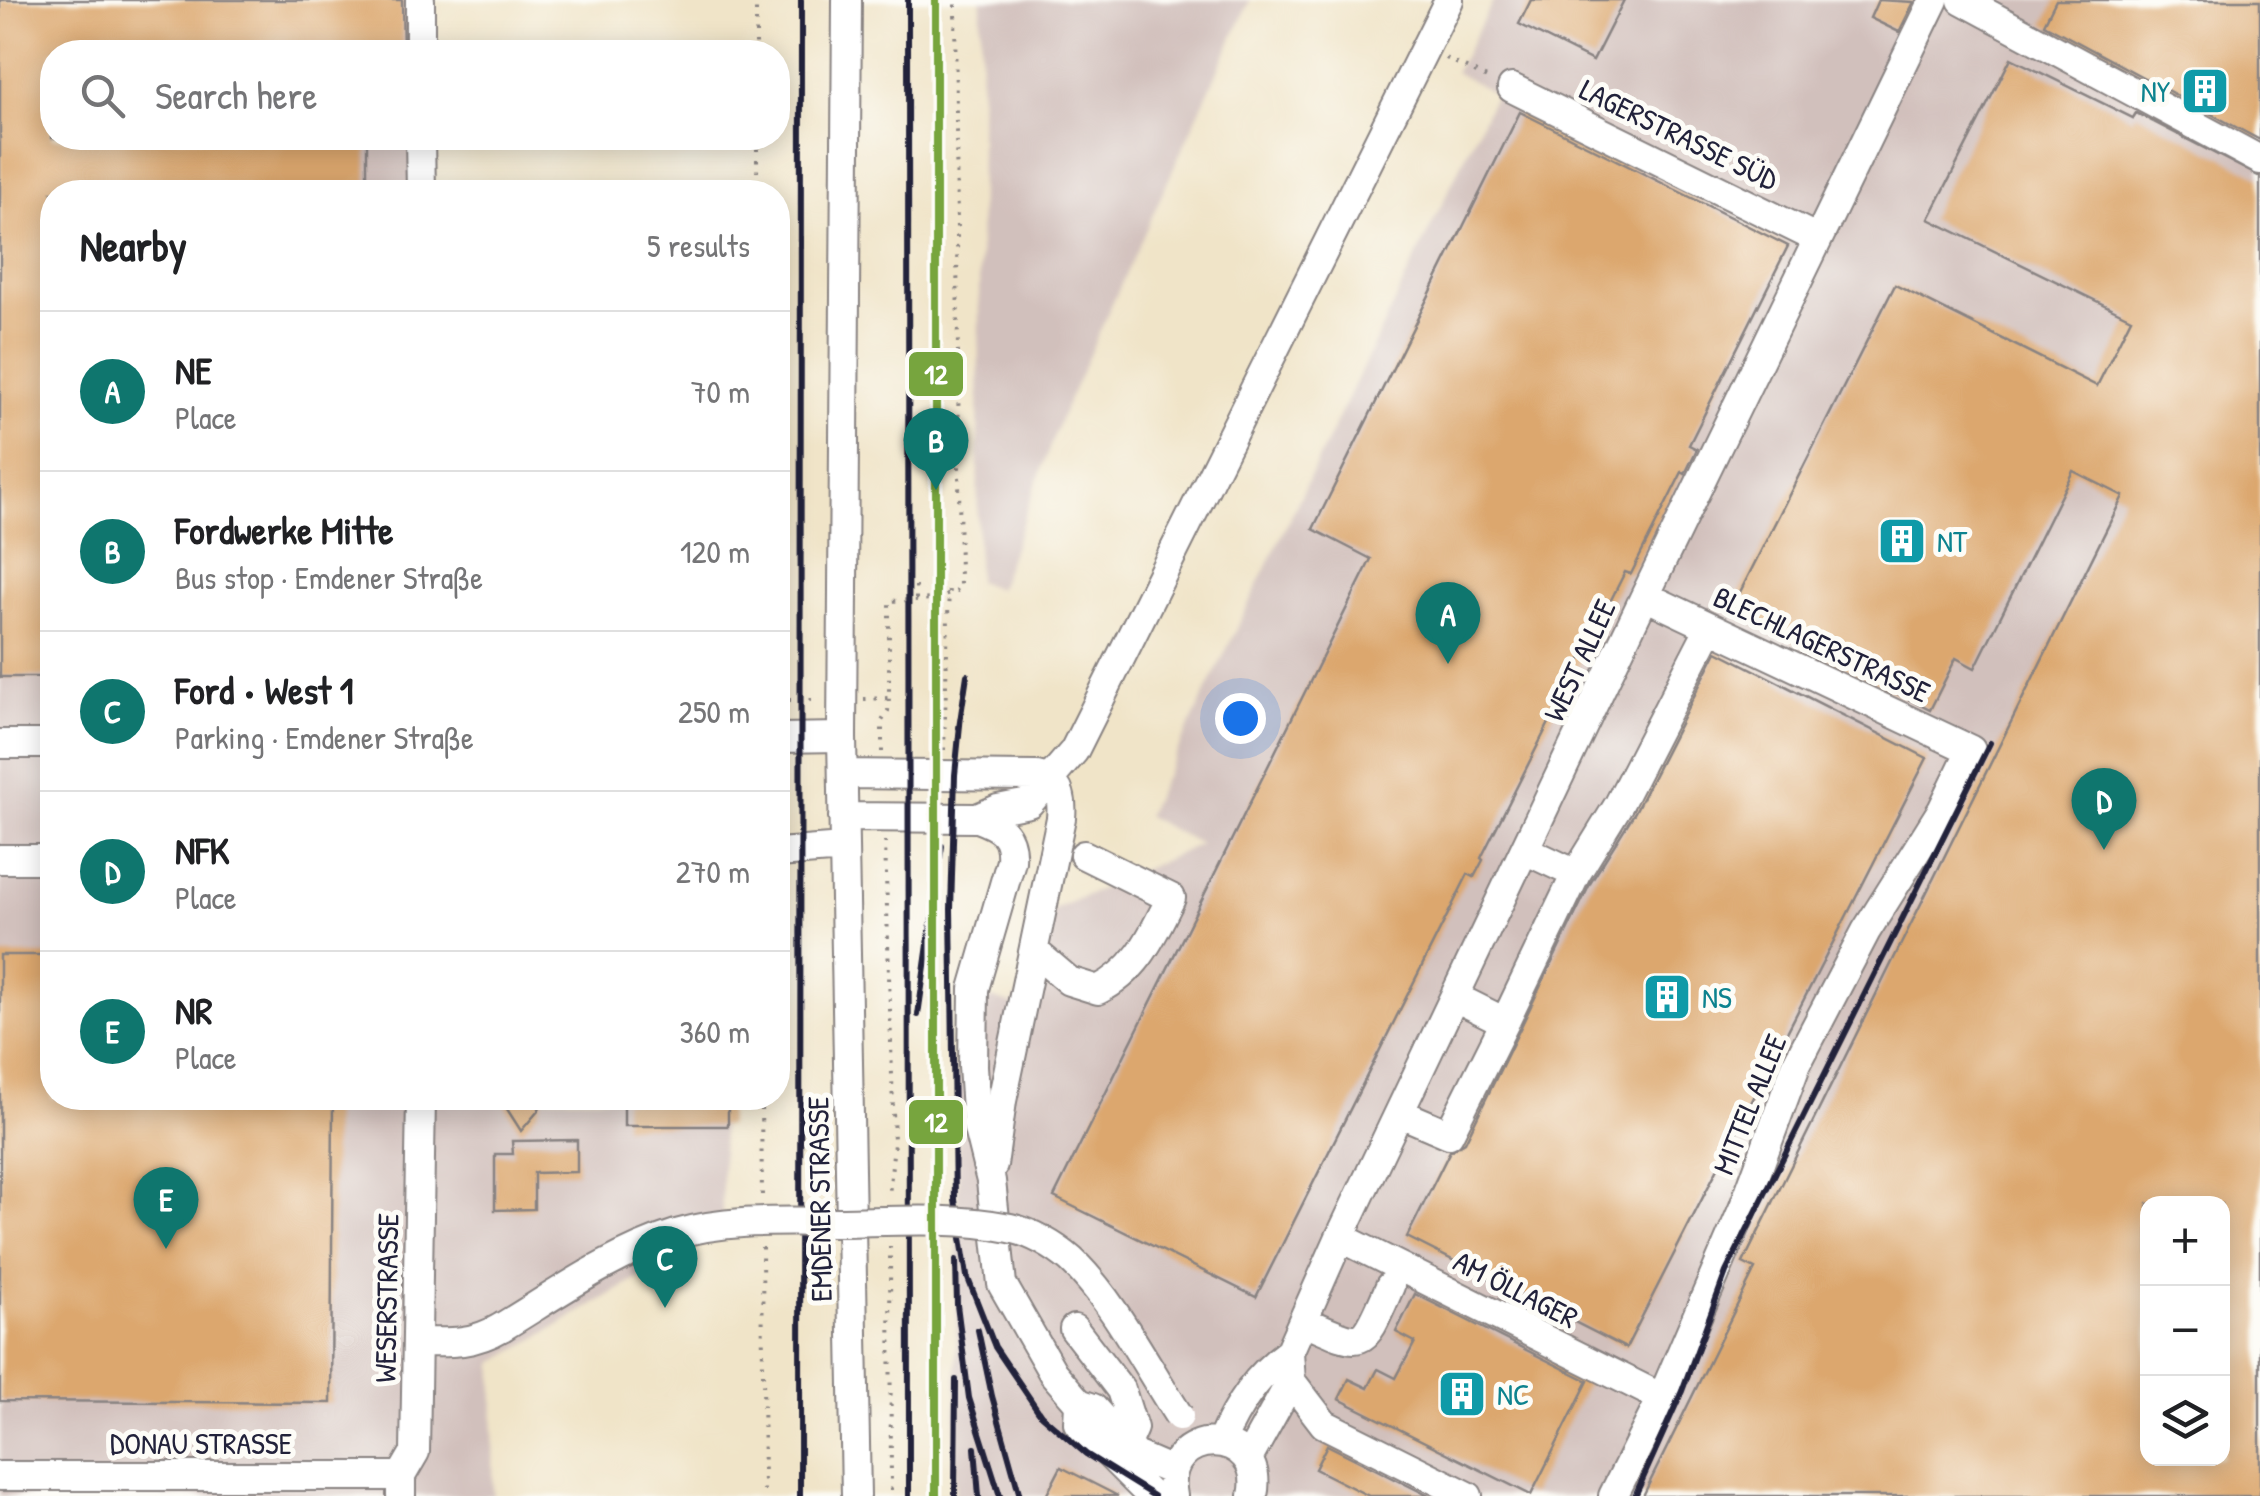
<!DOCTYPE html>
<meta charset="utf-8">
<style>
:root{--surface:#fff;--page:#f2f2f2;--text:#202124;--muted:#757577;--line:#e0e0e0;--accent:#0f766e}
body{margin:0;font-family:"Patrick Hand",sans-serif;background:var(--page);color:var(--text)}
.controls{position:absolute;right:30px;bottom:30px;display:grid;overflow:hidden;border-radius:20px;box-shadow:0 5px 25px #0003}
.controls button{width:90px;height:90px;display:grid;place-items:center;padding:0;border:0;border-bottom:2px solid var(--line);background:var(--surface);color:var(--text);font:50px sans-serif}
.you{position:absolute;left:1240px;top:718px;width:35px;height:35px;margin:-25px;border:8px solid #fff;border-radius:50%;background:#1a73e8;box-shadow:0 0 0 15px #1a73e833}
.badge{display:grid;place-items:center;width:65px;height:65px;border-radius:50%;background:var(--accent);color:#fff;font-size:32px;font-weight:700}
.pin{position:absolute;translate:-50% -82px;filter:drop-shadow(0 2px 5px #0008)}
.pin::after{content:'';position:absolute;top:52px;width:35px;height:30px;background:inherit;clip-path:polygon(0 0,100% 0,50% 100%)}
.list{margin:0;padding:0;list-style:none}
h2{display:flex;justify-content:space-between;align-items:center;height:130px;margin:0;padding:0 40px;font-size:42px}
h2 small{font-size:32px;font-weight:400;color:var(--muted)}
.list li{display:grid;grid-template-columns:65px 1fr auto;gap:30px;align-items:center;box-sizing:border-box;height:160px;padding:0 40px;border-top:2px solid var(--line)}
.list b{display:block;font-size:38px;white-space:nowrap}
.list p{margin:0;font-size:32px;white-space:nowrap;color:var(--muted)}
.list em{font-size:32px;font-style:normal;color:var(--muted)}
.icon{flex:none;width:55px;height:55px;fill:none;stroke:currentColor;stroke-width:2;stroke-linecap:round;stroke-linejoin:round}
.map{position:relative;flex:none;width:2260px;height:1496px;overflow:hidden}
.search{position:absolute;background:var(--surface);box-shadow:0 5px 25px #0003;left:40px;top:40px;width:750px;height:110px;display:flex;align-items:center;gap:25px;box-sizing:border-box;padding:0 35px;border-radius:40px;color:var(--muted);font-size:38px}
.panel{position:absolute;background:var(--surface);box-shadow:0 5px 25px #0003;left:40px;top:180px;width:750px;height:930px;border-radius:40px}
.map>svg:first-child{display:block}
.industrial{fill:#d1c0bc;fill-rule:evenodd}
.building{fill:#dca76e;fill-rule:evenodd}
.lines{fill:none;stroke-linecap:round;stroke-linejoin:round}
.minor-casing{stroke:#898382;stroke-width:32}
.path{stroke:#898382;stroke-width:4;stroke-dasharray:2.5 8;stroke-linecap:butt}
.minor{stroke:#fff;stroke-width:28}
.rail{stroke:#22223b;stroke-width:6}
.minor-bridge-casing{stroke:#898382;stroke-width:32;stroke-linecap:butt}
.minor-bridge{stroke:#fff;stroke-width:28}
.tram-1-casing{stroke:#fdfcf7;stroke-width:15}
.tram-1{stroke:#77a53e;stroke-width:8}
.labels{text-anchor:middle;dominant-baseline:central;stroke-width:10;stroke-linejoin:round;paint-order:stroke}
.culture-label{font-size:30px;fill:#0d838f;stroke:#fdfcf7;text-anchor:start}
.street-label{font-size:30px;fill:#22223b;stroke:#fdfcf7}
.line-badge{stroke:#fdfcf7;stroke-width:4}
.badge-label{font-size:28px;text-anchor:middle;font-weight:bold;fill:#fff}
</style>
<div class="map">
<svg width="2260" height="1496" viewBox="0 0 2260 1496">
<rect width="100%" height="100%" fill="#fdfcf7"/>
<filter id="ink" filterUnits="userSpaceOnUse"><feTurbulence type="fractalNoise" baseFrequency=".01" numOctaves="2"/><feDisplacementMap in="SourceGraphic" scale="20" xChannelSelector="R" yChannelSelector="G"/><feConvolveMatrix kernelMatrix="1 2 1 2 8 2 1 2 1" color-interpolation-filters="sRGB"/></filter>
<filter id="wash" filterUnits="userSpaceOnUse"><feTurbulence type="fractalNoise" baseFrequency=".0048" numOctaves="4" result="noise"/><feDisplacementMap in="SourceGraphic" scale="40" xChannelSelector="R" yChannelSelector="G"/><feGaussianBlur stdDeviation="2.25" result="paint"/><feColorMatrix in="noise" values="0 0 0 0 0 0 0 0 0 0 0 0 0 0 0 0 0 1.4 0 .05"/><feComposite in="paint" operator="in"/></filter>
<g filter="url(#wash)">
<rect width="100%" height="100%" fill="#f0e4c8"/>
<path class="industrial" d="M0,0H429V52H52V138H429V192H52V1098H722V1229L494,1363L493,1496H0Z
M981,0H1250L1060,419L998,589L977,581Z
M1494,0H2260V1496H955L960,988L1013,1005L1053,910L1200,844L1146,816L1495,94L1455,72ZM2148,1204H2222V1458H2148Z"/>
<g id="blocks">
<path class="building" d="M0,0H402L403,52H52V138H306V140L367,141V192H52V677H0Z
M1531,0H1624L1593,61L1519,24Z
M1878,0L1914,2L1899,32L1870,18Z
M2056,0H2260V140L2044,24Z
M2011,58L2133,118L2136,113L2260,177V1496H1643L1755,1269L1743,1263L2123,496L2073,471L1975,668L1956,658L1930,710L1731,610L1895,285L2097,386L2131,318L1929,219ZM2148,1204H2222V1458H2148Z
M1520,112L1788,246L1689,445L1697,449L1685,474L1682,472L1631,574L1625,572L1481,858L1483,860L1474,877L1468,874L1256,1297L1054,1197L1371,559L1313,529Z
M1717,651L1927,758L1626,1348L1407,1237L1450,1151L1465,1142L1591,882L1635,812Z
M0,955H52V1098H333L331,1403L0,1401Z
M505,1098H544L538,1111L521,1131L507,1109Z
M624,1101L728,1102V1126H624Z
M577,1140V1172L534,1173V1209L495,1210V1154H513L512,1141Z
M1415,1294L1588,1381L1531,1495L1339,1399L1349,1379L1368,1388L1378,1369L1396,1378L1415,1342L1396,1332Z
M1327,1445L1429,1496H1369L1315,1469Z
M1061,1467L1118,1496H1046Z"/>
</g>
</g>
<g filter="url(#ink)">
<use href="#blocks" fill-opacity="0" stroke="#898382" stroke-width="2.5"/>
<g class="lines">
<g class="minor-casing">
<path id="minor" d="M420,0V52
M847,0L842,737L856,1496
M1962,0L2260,160
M1512,88L1818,239
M420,138L421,192
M778,738L842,737
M0,744H52
M843,774L1037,776C1059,780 1063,797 1061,818L1002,1101L993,1165
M843,817L977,818C1001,827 1013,834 1011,861L974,989L973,1066L977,1125L991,1181L1002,1284L1053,1373L1079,1403L1093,1408L1135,1455L1172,1471
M977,818L998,809L1029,803L1074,751L1449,0
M778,853L843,848
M0,859H52
M1576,874L1619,804L1710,627
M1035,952L1069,981L1098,990C1138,970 1152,936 1171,898L1084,855
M1505,1022L1576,874L1525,850
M1400,1113L1449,1134L1505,1022L1455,997
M1340,1237L1662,1398
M1303,1320C1367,1349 1362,1350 1390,1286
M1074,1329L1121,1390L1133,1428L1126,1444
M418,1342C451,1343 473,1344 502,1327
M1291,1381L1324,1424L1468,1496
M1079,1403L1078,1423L1148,1493
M1221,1442C1237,1405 1257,1375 1289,1352
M1248,1459L1291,1381L1289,1352L1340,1237L1645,596L1934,0
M0,1476H401
M401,1496V1476L415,1452L421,1098
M1173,1496C1159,1424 1268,1425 1253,1496
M1613,1496L1662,1398L1743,1209L1797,1063L1866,931L1942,810L1971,750L1645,596"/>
</g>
<path class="path" d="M756,0V52
M1446,58L1491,80
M757,138V192
M916,586V599
M864,699L889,698
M778,700H820
M944,750L949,585
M882,752V721L888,711L889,698V601L936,599L960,590L955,0
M885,841L894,1143L889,1196
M761,1098L762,1198
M890,1246L891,1496
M762,1247L764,1496"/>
<use href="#minor" class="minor"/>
<path class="rail" d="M908,0L909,1496
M961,715L955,775L951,909L955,1200L967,1276L995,1347L1041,1415L1086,1454L1154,1496
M959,728L967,675
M918,1015L942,846
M956,1260L957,1305L969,1398L1000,1496
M978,1330L992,1396L1020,1496
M975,1448L979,1496
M800,1496L801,0
M955,1496L956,1380
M1635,1496L1682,1391L1726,1272L1990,743"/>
<g class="minor-bridge-casing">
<path id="minor-bridge" d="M502,1327C558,1293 613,1254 676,1234C730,1218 788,1222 843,1222C898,1221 956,1217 1010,1228C1031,1232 1055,1246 1071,1260C1112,1298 1148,1369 1179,1416"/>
</g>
<use href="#minor-bridge" class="minor-bridge"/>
<g class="tram-1-casing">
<path id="tram-1" d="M936,0V1496"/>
</g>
<use href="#tram-1" class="tram-1"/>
</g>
</g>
<defs>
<g id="building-square" transform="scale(2.5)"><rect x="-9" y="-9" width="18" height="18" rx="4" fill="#0f9aa8" stroke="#fdfcf7"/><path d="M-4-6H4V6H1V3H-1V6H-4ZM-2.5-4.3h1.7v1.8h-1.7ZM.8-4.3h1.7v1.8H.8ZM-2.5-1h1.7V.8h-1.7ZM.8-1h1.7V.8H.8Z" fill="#fff"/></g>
</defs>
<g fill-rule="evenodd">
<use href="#building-square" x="2205" y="91"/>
<use href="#building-square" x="1902" y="541"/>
<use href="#building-square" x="1667" y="997"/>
<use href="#building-square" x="1462" y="1394"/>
</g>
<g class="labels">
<g class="culture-label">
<text x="2170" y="91" text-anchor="end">NY</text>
<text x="1937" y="541">NT</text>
<text x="1702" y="997">NS</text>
<text x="1497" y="1394">NC</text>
</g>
<g class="street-label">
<text transform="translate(1679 134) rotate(26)">LAGERSTRASSE SÜD</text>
<text transform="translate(1822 644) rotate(25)">BLECHLAGERSTRASSE</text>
<text transform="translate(1579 660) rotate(-65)">WEST ALLEE</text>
<text transform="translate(1749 1104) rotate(-68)">MITTEL ALLEE</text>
<text transform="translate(819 1199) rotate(-91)">EMDENER STRASSE</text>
<text transform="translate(1516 1289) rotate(27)">AM ÖLLAGER</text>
<text transform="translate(386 1298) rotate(-89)">WESERSTRASSE</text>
<text x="201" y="1443">DONAU STRASSE</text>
</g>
</g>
<g class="line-badge">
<rect x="907" y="350" width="58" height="48" rx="10" fill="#77a53e"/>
<rect x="907" y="1098" width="58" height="48" rx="10" fill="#77a53e"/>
</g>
<g class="badge-label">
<text x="936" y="384">12</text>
<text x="936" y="1132">12</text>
</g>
</svg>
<div class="controls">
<button>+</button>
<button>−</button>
<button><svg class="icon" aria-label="layers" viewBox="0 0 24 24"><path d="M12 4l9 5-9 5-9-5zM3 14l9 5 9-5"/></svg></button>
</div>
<div class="you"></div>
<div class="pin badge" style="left:1448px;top:664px">A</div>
<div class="pin badge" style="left:936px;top:490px">B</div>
<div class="pin badge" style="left:665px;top:1308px">C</div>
<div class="pin badge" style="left:2104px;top:850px">D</div>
<div class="pin badge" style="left:166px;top:1249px">E</div>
<div class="search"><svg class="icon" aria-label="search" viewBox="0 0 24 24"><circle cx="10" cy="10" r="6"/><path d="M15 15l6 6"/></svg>Search here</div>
<section class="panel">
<h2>Nearby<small>5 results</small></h2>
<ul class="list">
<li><span class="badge">A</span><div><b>NE</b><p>Place</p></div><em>70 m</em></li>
<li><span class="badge">B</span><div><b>Fordwerke Mitte</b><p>Bus stop · Emdener Straße</p></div><em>120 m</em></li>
<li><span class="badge">C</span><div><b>Ford • West 1</b><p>Parking · Emdener Straße</p></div><em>250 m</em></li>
<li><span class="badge">D</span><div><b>NFK</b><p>Place</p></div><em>270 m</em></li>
<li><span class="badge">E</span><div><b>NR</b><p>Place</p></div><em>360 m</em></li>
</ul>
</section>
</div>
